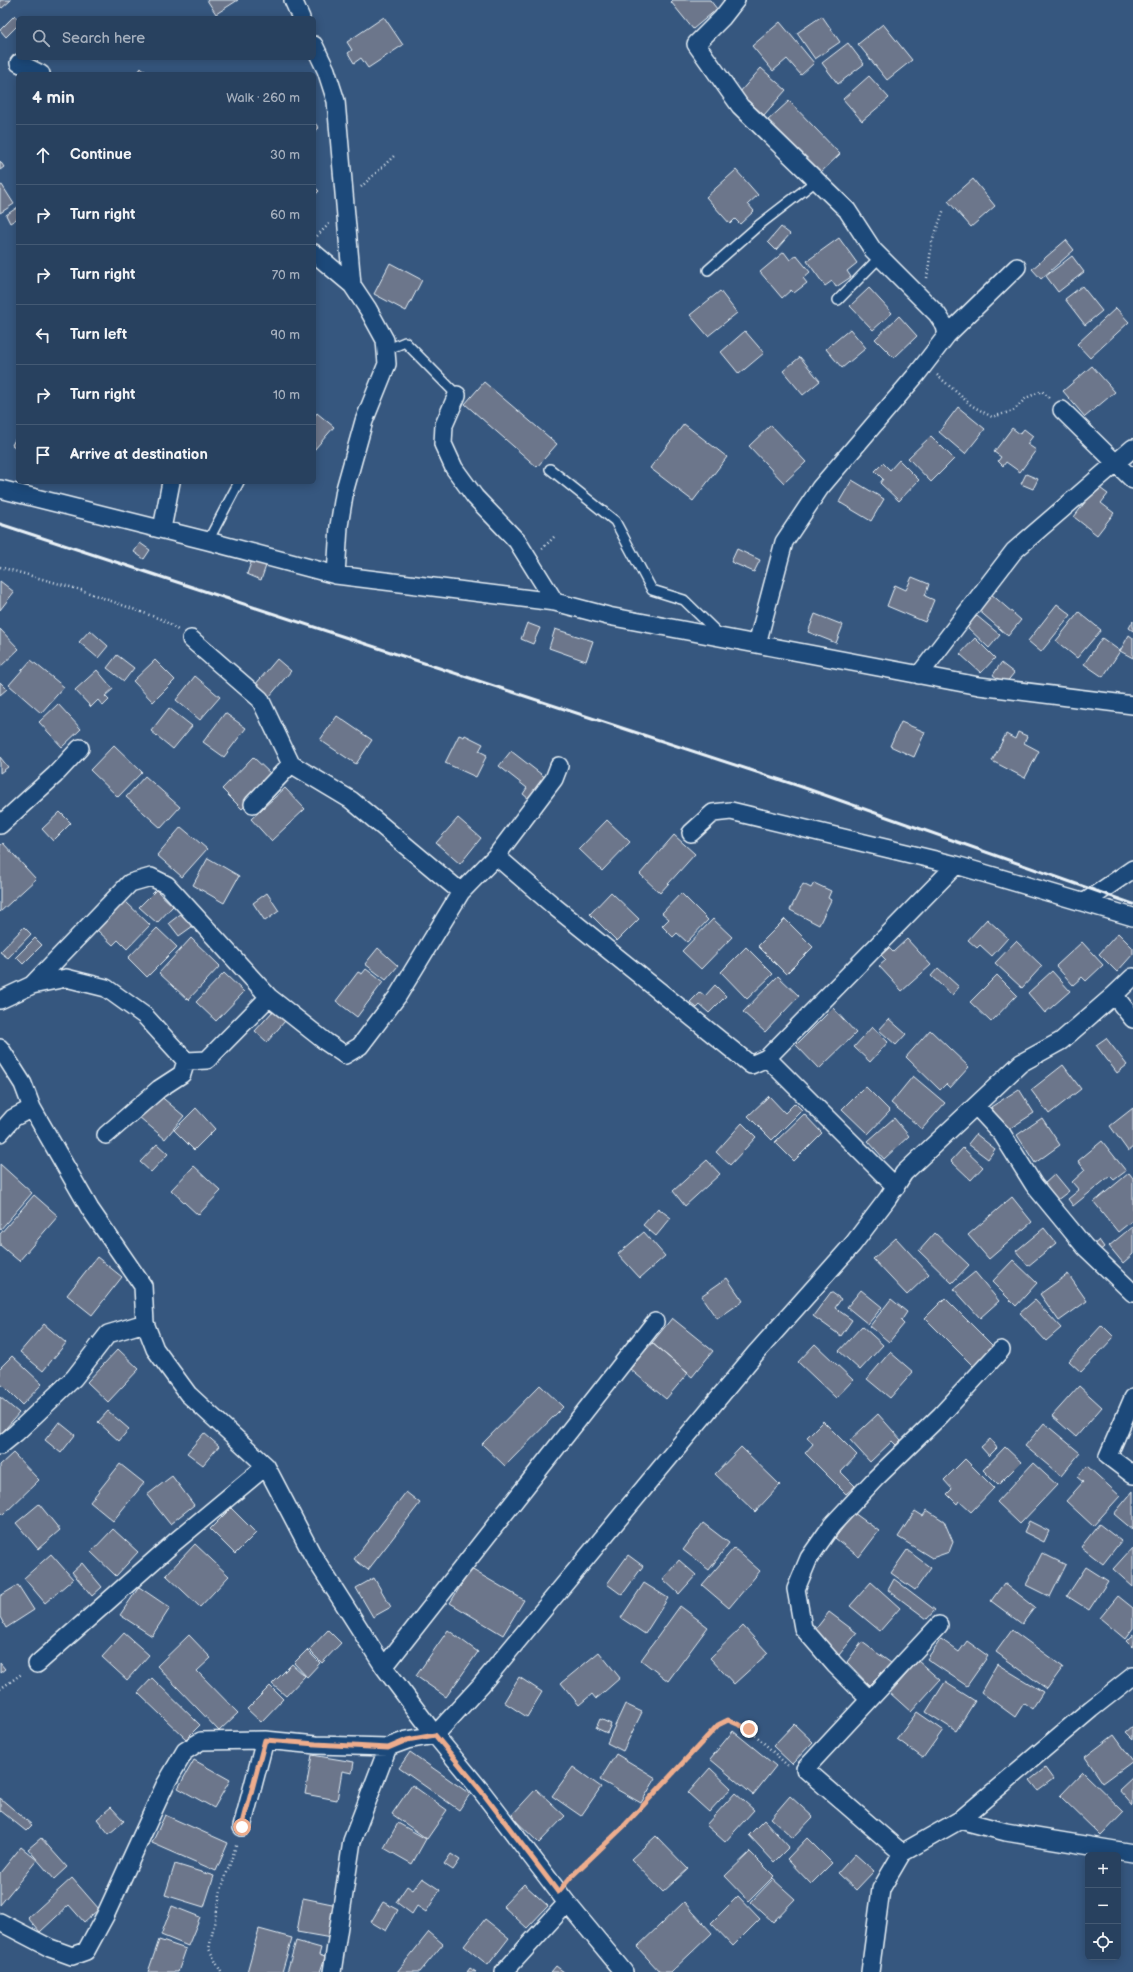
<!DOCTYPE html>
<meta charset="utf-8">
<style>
:root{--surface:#28415f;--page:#304865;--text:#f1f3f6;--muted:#a5afbd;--line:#445a74}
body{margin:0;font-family:"Balsamiq Sans",sans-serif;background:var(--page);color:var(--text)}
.controls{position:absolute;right:12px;bottom:12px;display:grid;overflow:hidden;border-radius:6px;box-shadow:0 2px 10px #0003}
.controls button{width:36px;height:36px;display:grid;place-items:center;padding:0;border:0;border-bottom:1px solid var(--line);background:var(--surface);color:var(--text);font:20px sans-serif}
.stop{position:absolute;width:12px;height:12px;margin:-9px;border:3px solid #eead8d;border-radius:50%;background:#fff}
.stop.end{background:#eead8d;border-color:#fff;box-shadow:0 1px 4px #0008}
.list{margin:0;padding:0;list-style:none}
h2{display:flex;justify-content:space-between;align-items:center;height:52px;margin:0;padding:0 16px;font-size:17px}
h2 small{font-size:13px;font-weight:400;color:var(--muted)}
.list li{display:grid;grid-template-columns:26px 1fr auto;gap:12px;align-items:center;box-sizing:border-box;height:60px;padding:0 16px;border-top:1px solid var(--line)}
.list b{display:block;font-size:15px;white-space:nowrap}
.list em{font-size:13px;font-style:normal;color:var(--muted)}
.icon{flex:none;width:22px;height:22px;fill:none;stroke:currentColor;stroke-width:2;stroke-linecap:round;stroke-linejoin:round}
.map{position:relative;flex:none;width:1133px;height:1972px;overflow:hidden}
.search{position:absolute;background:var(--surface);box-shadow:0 2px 10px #0003;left:16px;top:16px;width:300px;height:44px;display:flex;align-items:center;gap:10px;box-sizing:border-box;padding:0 14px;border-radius:6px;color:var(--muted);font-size:15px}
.panel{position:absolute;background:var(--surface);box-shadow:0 2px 10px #0003;left:16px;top:72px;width:300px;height:412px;border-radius:6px}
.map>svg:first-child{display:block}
.building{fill:#6c768b;stroke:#e8f1f8}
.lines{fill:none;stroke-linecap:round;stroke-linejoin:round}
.lane-casing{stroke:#e8f1f8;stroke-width:12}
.street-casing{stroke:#e8f1f8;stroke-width:20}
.path{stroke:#e8f1f8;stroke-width:2.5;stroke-dasharray:1 3;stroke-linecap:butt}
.lane{stroke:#1f4a7a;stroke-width:9}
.street{stroke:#1f4a7a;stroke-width:17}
.rail{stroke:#e8f1f8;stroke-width:3}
.route{stroke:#eead8d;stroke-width:5}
</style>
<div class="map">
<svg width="1133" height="1972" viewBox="0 0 1133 1972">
<rect width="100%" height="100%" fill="#36577f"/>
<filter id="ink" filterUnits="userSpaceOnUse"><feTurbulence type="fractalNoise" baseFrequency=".025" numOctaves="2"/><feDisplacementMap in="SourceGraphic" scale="8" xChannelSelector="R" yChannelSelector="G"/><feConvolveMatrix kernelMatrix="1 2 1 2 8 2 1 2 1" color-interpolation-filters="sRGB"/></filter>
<g filter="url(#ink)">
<path class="building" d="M0,0H11L2,8L0,6Z
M207,0H238L216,14Z
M673,0H710L717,9L693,29L671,2Z
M15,15L18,19V25L6,37L0,30Z
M822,16L840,42L815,59L797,33Z
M384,17L403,45L368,68L361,58L354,63L348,53L352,50L347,42Z
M780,22L814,63L801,75L787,59L773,71L752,46Z
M883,24L912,60L887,80L858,44Z
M848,43L864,64L838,84L822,63Z
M141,68L149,74H137Z
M761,68L786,90L764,115L739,93Z
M869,76L889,98L862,121L843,99Z
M789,101L840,154L818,175L767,121Z
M314,122L319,128L314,132Z
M0,161L4,167L0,170Z
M736,170L758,195L748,204L754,211L740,224L735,219L730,224L706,197Z
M973,179L995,206L971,227L948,201Z
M2,185L14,204L0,213V186Z
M314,186L319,191L314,196Z
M18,207V218L10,223L6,215Z
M781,227L790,234L776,250L768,242Z
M839,238L857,263L847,271L851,277L836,287L832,281L825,286L807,261Z
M1066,240L1074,250L1041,279L1032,269Z
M784,252L790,260L796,255L810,272L803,278L807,283L794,293L791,290L782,298L760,272Z
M1072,256L1084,272L1058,292L1046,276Z
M390,263L422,280L406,311L374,294Z
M1082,286L1102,311L1085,325L1065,299Z
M869,288L892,313L873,330L850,306Z
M720,291L737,313L708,336L690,315Z
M1116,308L1129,322L1090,358L1077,344Z
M899,316L917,336L894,358L875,339Z
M850,329L866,348L842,368L826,349Z
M745,331L764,353L739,374L721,352Z
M800,357L820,381L803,395L783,371Z
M1092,366L1115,392L1085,417L1063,391Z
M484,382L557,444L537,467L465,404Z
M958,407L985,429L965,454L939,432Z
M317,413L334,427L314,450V417Z
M684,424L727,457L693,501L650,468Z
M771,425L806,462L784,483L749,446Z
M1012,428L1020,434L1024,429L1033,436L1027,444L1036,450L1020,472L1006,462L1003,466L998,461L1001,457L994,452Z
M18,434V449L12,445Z
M931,436L954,459L931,482L908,458Z
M899,460L919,480L899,501L880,483L883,479L875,471L883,463L890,470Z
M1026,474L1038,479L1033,489L1021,484Z
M852,480L884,499L871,521L839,502Z
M1097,486L1108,494L1101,503L1114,513L1097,535L1074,517Z
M140,543L150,550L144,559L134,552Z
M737,549L760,560L754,572L731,562Z
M253,557L267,563L261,580L247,574Z
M912,577L929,584L925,596L934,600L925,622L887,606L895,585L906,590Z
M0,581L14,592L0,610Z
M990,593L1021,620L1008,636L976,608Z
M1057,604L1071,615L1041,652L1028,641Z
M1079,612L1101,630L1077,658L1056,641Z
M815,614L843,625L836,643L808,632Z
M977,616L1000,635L989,648L966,626Z
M1133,621V631L1129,628Z
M527,623L540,628L533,644L521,639Z
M0,629L19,649L0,667Z
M555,629L593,641L586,661L549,648Z
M90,630L108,646L98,658L79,642Z
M1129,635L1133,638V658L1120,651Z
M975,638L995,658L981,673L960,654Z
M1102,638L1120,651L1103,677L1084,664Z
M117,655L134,668L124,681L107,668Z
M277,659L291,671L269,697L255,685Z
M31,660L64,687L41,713L9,685Z
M155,660L175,680L153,702L133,681Z
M1001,663L1014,673L1005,684L993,675Z
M97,670L113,689L105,696L109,700L103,706L98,700L91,707L75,690Z
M195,676L220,697L200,720L176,700Z
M0,682L7,689L0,695Z
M58,704L81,729L62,747L39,722Z
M169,708L192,726L173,749L151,731Z
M225,713L246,728L224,757L203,742Z
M337,716L372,740L356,764L320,740Z
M901,722L925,732L914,757L890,746Z
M1018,732L1027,736L1024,743L1039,751L1025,778L992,761L1006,734L1015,739Z
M459,735L464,737L465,735L483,744L479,751L487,755L476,777L445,763Z
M114,745L142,772L118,797L90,770Z
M511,751L546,778L529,799L523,794L527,788L499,766Z
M0,757L8,767L0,773Z
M253,757L273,776L242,809L222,789Z
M145,776L180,807L161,828L126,797Z
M285,788L305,809L271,841L251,819Z
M60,812L71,823L53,841L42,829Z
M458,818L481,838L460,864L436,843Z
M607,820L630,842L602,871L579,849Z
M181,827L207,849L182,877L157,855Z
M674,835L695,854L660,893L640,874Z
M3,843L36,879L0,912V846Z
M208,858L239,876L224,903L193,885Z
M814,883L831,891L828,898L831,900L819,925L790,910L803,884L811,888Z
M156,890L173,906L157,923L139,907Z
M611,892L639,919L617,941L590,914Z
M267,893L279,911L265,921L253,903Z
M681,893L708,920L687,942L677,933L673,937L662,926L669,919L662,913Z
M125,901L150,925L127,949L118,940L113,945L97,930Z
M182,913L193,926L179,936L169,923Z
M713,919L732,937L701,969L682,951Z
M785,919L813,947L786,974L758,946Z
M987,919L1008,938L992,956L980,945L977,948L968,940Z
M24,927L31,934L8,958L0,952Z
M157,928L177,947L147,977L128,958Z
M1118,933L1133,948V954L1117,972L1099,954Z
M35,938L42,945L23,964L16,957Z
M191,938L220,966L188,1000L159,973Z
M907,939L931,965L902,991L879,966L886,960L881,955L889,948L893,952Z
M1016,941L1042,966L1022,988L995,963Z
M1082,942L1103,965L1086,981L1082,977L1073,985L1056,966Z
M746,947L773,974L747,999L721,972Z
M378,948L398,966L386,980L365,964Z
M938,968L959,987L952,995L931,976Z
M366,969L383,982L357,1017L336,1001L358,972L362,974Z
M1052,971L1070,991L1045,1013L1028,993Z
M224,973L244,992L216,1021L196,1002Z
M997,975L1017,995L991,1022L970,1002Z
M778,976L799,996L765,1032L743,1012Z
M715,985L726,996L709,1013L700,1005L697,1008L690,1002L700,992L705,996Z
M833,1008L856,1033L819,1069L796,1045Z
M273,1011L285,1021L267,1042L255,1031Z
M889,1019L906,1034L896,1045L879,1030Z
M872,1027L888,1042L870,1062L854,1047Z
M930,1030L969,1067L950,1088L946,1084L940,1090L906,1057Z
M1106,1038L1127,1065L1117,1073L1096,1045Z
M1063,1065L1081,1089L1049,1114L1031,1090Z
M913,1076L945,1103L922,1129L891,1103Z
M865,1086L890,1111L868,1134L842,1109Z
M1019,1089L1034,1113L1006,1131L991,1107Z
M158,1094L184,1116L165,1139L139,1117Z
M769,1096L785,1113L795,1103L802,1110L772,1140L748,1116Z
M196,1108L215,1129L194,1150L174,1130Z
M1133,1108V1147L1128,1151L1110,1126Z
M804,1114L822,1133L794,1161L775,1142Z
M894,1118L909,1136L884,1159L868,1141Z
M1042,1118L1060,1145L1035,1163L1017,1135Z
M742,1123L756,1137L730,1165L716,1152Z
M976,1134L995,1149L988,1159L968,1144Z
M1102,1141L1126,1171L1114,1180L1110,1176L1073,1206L1068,1199L1079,1190L1072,1182L1085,1170L1078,1161Z
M157,1144L168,1154L151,1172L140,1162Z
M963,1148L983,1167L971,1180L951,1161Z
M707,1160L720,1174L685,1206L673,1191Z
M0,1164L32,1193L0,1230Z
M194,1166L221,1191L198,1215L171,1190Z
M1129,1173L1133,1178V1220L1118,1232L1094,1202Z
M1055,1174L1069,1191L1056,1201L1043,1185Z
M34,1195L58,1216L19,1261L0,1245V1234Z
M1012,1197L1032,1222L989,1259L968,1235Z
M658,1208L671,1218L656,1236L643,1225Z
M1133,1226V1254L1123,1263L1109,1246Z
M1044,1228L1056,1243L1028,1266L1016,1251Z
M644,1232L665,1256L640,1278L618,1254Z
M935,1233L969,1265L952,1283L919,1251Z
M896,1238L929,1274L907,1295L873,1259Z
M1099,1240L1104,1247L1097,1253L1092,1246Z
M97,1257L122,1277L92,1315L67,1295Z
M1013,1260L1037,1283L1016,1306L992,1282Z
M975,1272L999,1301L980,1318L954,1289Z
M1068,1274L1087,1301L1059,1321L1040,1294Z
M727,1278L743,1301L717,1319L701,1296Z
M861,1290L882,1307L868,1324L847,1307Z
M831,1292L841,1299L835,1308L852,1320L841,1336L813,1316Z
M945,1298L994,1347L974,1367L925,1318Z
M891,1299L907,1312L901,1321L904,1324L889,1342L870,1326Z
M1035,1300L1061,1328L1046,1341L1020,1313Z
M672,1318L713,1351L692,1377L652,1343Z
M44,1324L66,1343L43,1371L20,1352Z
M1102,1325L1114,1337L1081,1372L1069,1361Z
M862,1326L883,1345L860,1370L839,1351Z
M652,1343L688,1373L666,1399L630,1369Z
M815,1344L853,1380L836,1398L798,1362Z
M118,1349L139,1369L108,1402L87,1382Z
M890,1352L913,1372L890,1398L867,1379Z
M12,1356L42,1384L22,1405L0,1383V1368Z
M540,1385L563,1407L505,1466L482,1444Z
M1079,1386L1102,1407L1076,1437L1052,1416Z
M0,1397L19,1413L0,1435Z
M108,1411L129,1429L119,1441L98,1422Z
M878,1414L901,1440L896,1445L892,1441L870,1462L850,1440Z
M823,1421L857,1455L841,1472L855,1486L846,1494L805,1453L813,1444L807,1437Z
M59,1422L75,1435L61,1453L45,1440Z
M1044,1423L1080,1453L1061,1476L1025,1446Z
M204,1433L219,1446L203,1465L187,1453Z
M990,1439L997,1448L989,1456L981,1447Z
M741,1447L780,1485L755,1512L715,1474Z
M1005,1447L1021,1462L998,1485L983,1470Z
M13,1453L39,1480L3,1515L0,1512V1465Z
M965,1459L994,1488L971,1512L959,1501L957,1504L947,1494L952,1489L944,1480Z
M1033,1463L1057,1485L1020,1524L997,1502Z
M120,1464L144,1483L113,1521L90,1502Z
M1087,1466L1120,1496L1093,1526L1066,1501L1083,1482L1077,1477Z
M172,1476L194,1505L170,1524L147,1495Z
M1133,1491V1530L1114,1514Z
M406,1492L420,1503L368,1570L354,1559Z
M39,1504L60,1530L38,1549L16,1523Z
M231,1508L256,1533L235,1554L210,1529Z
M927,1510L944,1521L953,1542L949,1552L932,1558L898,1537L915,1511L923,1516Z
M854,1513L879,1531L859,1557L835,1538Z
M1029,1521L1049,1531L1044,1542L1024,1532Z
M703,1523L729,1543L709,1570L683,1550Z
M1099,1524L1121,1541L1103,1564L1081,1547Z
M113,1529L138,1552L116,1576L91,1552Z
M195,1544L229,1576L200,1607L166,1575Z
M734,1548L760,1571L729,1608L702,1585Z
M1132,1548L1133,1549V1587L1113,1569Z
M907,1550L931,1568L915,1590L891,1573Z
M1042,1553L1066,1565L1050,1597L1026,1585Z
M51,1554L73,1579L45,1603L24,1578Z
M628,1555L643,1566L622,1595L607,1584Z
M679,1560L696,1575L679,1594L663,1579Z
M82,1563L102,1587L92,1596L72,1572Z
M1086,1567L1108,1581L1089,1610L1067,1596Z
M471,1569L524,1600L503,1635L450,1603Z
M374,1578L391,1607L373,1617L356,1588Z
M894,1579L935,1610L927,1619L888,1590Z
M871,1582L900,1608L880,1631L850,1606Z
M644,1583L668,1598L645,1634L621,1618Z
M1004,1583L1035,1607L1022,1624L991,1601Z
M18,1585L34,1610L6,1628L0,1617V1596Z
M139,1587L170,1608L152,1636L120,1615Z
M1118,1596L1133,1608V1628L1125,1639L1100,1618Z
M680,1606L708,1627L668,1681L641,1660Z
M829,1612L857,1633L839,1655L812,1634Z
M743,1626L768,1653L734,1684L710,1658Z
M328,1630L341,1643L322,1663L309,1650Z
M448,1630L478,1652L446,1697L416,1676Z
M1012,1630L1063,1667L1047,1689L996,1652Z
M124,1633L149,1655L127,1680L102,1657Z
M1133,1634V1648L1126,1641Z
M189,1635L211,1658L197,1671L238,1713L219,1731L157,1666Z
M941,1639L959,1652L967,1641L988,1656L967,1686L927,1659Z
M862,1642L891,1663L869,1685L847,1662Z
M307,1650L320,1663L307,1677L294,1663Z
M599,1652L620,1678L596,1699L592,1694L579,1705L561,1683Z
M918,1661L940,1680L911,1712L890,1693Z
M0,1663L5,1669L0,1673Z
M292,1664L305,1676L286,1696L272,1684Z
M997,1664L1043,1692L1032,1709L1024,1703L1015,1717L981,1692Z
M519,1677L542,1692L527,1717L504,1702Z
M152,1678L200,1725L186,1739L138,1693Z
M945,1682L975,1701L956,1731L926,1712Z
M270,1686L283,1699L261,1722L247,1709Z
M625,1704L642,1712L623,1751L607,1743Z
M917,1712L943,1730L923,1758L897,1739Z
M600,1719L611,1724L607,1733L596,1728Z
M794,1724L813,1742L792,1764L773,1746Z
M1133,1726V1739L1126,1732Z
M733,1731L776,1766L753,1795L710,1759Z
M1114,1735L1133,1761L1103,1783L1085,1757Z
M410,1752L470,1794L459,1810L399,1768Z
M616,1754L656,1778L641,1803L600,1780Z
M312,1755L354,1762L352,1773L342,1771L337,1800L305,1794Z
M194,1760L230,1780L214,1808L178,1788Z
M573,1767L601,1787L581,1816L552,1796Z
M710,1768L731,1788L709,1812L688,1793Z
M1045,1768L1053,1779L1038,1790L1030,1780Z
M1083,1772L1124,1812L1101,1836L1060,1796Z
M1133,1777V1806L1119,1790Z
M412,1785L447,1810L427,1839L392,1814Z
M536,1789L565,1816L539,1843L511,1816Z
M735,1793L754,1810L725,1842L706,1825Z
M790,1796L813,1817L793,1838L771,1818Z
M0,1798L32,1825L26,1831L1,1811L0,1812Z
M111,1807L124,1821L109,1834L97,1819Z
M165,1815L228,1843L216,1871L152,1843Z
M764,1820L789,1847L774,1862L749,1835Z
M398,1823L426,1839L412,1864L384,1848Z
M656,1836L688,1869L663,1892L631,1859Z
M41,1838L67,1867L54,1879L28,1849Z
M807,1838L832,1863L811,1884L787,1859Z
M21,1847L37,1860L0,1905V1873Z
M750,1852L774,1876L749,1901L725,1876Z
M451,1854L460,1860L453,1870L444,1864Z
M855,1854L874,1871L856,1890L838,1873Z
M175,1864L214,1876L204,1907L165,1895Z
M72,1878L99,1909L84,1922L69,1905L40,1932L28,1918Z
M422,1878L440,1890L426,1912L417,1906L412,1914L396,1902L407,1886L413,1890Z
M773,1879L795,1899L773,1922L751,1902Z
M524,1884L548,1906L527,1928L503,1906Z
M738,1896L760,1919L733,1946L711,1923Z
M303,1898L337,1905L331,1938L297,1932Z
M383,1902L398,1910L386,1931L371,1922Z
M684,1902L712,1933L671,1972H660L637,1947Z
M172,1906L200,1917L188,1946L161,1935Z
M485,1919L509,1938L488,1965L464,1946Z
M259,1929L292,1938L282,1972H247Z
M429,1932L443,1944L420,1972H397Z
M159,1940L186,1949L178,1972H148Z
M296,1941L321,1948L319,1955L325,1957L320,1972H287Z
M556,1966L564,1972H551Z
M470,1968L476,1972H467Z"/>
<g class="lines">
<g class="lane-casing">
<path id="lane" d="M708,270L759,225L816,181
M838,300L880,257
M386,350L405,342L457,395
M550,469L615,521L652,590L684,600L720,635
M208,541L239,482"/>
</g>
<g class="street-casing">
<path id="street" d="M293,0L301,18
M736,0L722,18L696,44L740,106L847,210L873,250L937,314L945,326L947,335L917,374L820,488L784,542L757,644
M314,45L326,70L336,101L352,285L368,309L385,340L387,364L364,421L345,489L339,526L336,575
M19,63L41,74
M314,253L352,285
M947,335L1017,267
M457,395L444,425L443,444L454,468L475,497L517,541L555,602
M1062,410L1133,480
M0,489L208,541L336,575L555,602L608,616L979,686L1133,705
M162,529L171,482
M191,639L260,699L291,764L351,800L461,892
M919,675L1014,551L1133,448
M253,804L291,764
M0,825L55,775L80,748
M691,833L713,813L731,811L956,865
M496,856L555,907L751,1065L767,1058
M1085,902L1133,869
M32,985L66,978L106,988L145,1016L186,1061L207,1060L269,997
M1114,995L1133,1019
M0,1000L32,985L130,883L151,877L167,885L269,997L326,1042L345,1055L360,1046L397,997L461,892L496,856L554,779L559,766
M0,1048L23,1084L32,1108L90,1209L143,1286L145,1323L155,1349L188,1394L266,1466L312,1554L384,1667L435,1735L482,1792L567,1903L624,1972
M976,1106L1002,1134L1034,1185L1085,1247L1133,1293
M0,1133L13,1118L32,1108
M106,1135L159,1089L182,1074L186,1061
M896,1187L767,1058L956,865L1133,917
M1133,1398L1108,1456L1133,1475
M0,1446L16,1433L74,1378L108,1334L145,1323
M37,1664L176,1541L266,1466
M384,1667L655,1322
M869,1699L835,1665L803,1628L796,1589L809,1558L832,1525L876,1478L941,1415L1001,1350
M960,1820L1006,1832L1133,1853
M242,1827L265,1740
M902,1853L805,1769L939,1625
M0,1922L50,1948L72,1956L86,1951L105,1916L165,1785L185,1751L201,1741L265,1740L316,1745L388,1747L407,1740L435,1735L481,1685L755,1354L853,1244L888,1198L904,1173L1021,1063L1061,1041L1114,995L1133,977
M332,1972L352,1841L388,1747
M504,1972L567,1903
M870,1972L881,1889L902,1853L960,1820L1091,1709L1133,1676"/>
</g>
<path class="path" d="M361,187L395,155
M317,236L329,224
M927,278L932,242L944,209
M937,375L971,405L992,417L1013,411L1026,398L1042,391L1050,399
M542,549L556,535
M0,567L81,590L163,620L178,630
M0,1689L23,1673
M569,1878L623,1827L718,1725L728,1720L749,1729L788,1766
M221,1972L209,1949L221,1890L237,1843"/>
<use href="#lane" class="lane"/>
<use href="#street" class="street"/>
<path class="rail" d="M0,524L802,787L1133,904"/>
</g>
</g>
<g class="lines" filter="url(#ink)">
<path class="route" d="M242,1827L265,1740L316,1744L388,1748L407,1740L435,1735L482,1792L558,1892L570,1878L623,1827L718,1725L728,1720L749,1729"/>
</g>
</svg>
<div class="controls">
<button>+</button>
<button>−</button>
<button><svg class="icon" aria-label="locate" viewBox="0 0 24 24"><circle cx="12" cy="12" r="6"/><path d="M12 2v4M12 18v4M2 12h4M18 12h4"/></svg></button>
</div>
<div class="stop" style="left:242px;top:1827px"></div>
<div class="stop end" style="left:749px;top:1729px"></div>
<div class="search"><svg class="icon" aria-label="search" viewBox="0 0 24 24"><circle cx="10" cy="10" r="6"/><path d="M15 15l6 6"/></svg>Search here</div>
<section class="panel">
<h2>4 min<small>Walk · 260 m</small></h2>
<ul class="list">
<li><svg class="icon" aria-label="ahead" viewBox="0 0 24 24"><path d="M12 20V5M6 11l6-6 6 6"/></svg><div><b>Continue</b></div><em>30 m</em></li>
<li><svg class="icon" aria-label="right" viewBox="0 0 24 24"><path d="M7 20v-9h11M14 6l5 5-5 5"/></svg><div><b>Turn right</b></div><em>60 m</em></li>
<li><svg class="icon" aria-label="right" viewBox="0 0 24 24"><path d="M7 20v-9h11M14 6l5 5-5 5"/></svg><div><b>Turn right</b></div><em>70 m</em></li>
<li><svg class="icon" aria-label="left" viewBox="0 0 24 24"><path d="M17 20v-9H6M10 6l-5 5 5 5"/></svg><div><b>Turn left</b></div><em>90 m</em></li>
<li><svg class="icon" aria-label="right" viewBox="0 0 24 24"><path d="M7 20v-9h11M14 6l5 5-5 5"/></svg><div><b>Turn right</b></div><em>10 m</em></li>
<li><svg class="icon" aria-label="arrive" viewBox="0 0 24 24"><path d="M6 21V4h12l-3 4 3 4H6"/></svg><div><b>Arrive at destination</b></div></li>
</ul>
</section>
</div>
